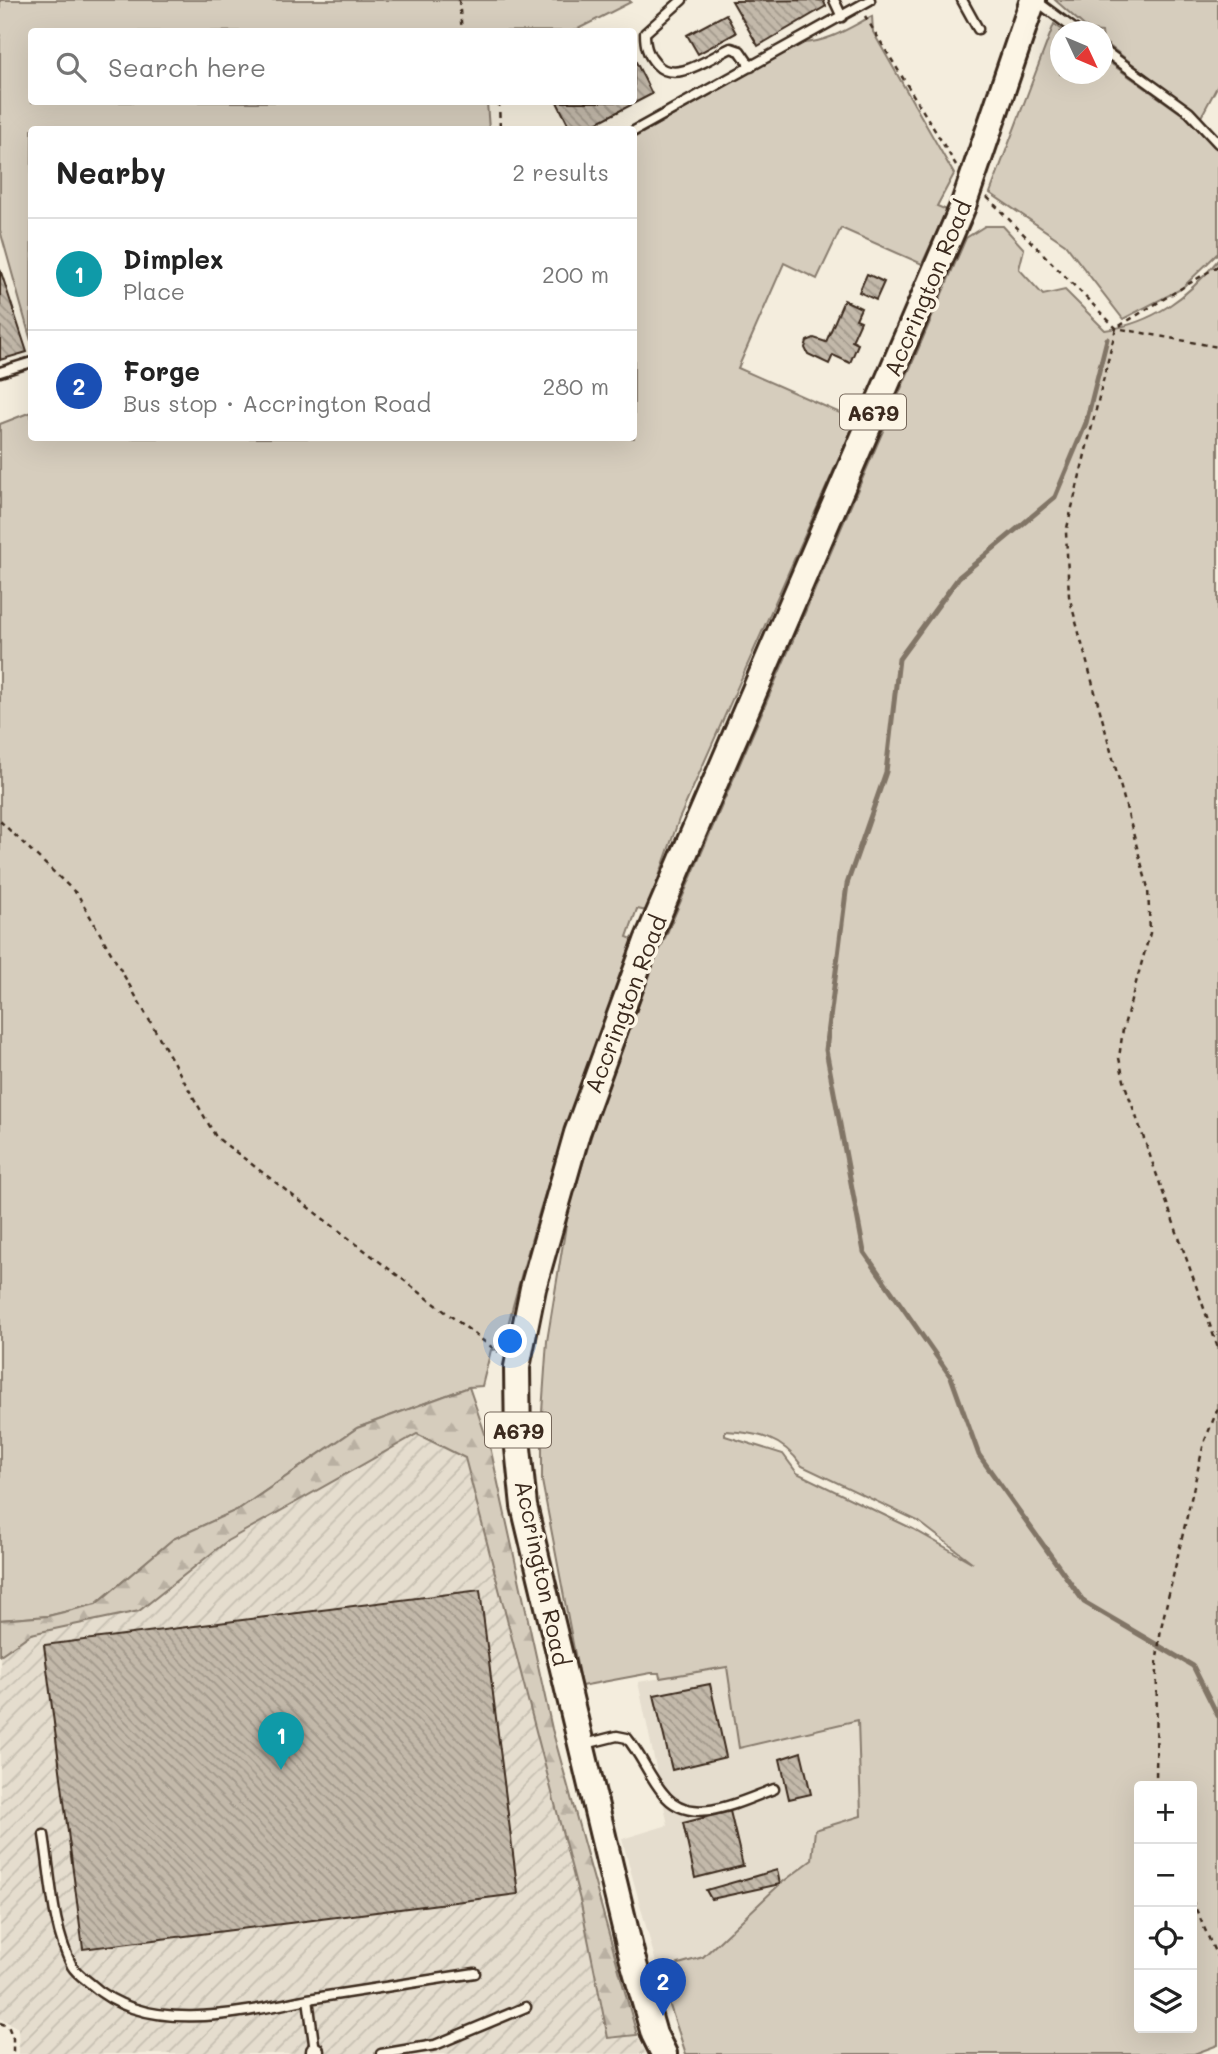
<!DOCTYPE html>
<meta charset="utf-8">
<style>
:root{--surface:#fff;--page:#f6f6f6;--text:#222;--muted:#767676;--line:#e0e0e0;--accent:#1f6fb2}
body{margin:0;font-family:Mali,sans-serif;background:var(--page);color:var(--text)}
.controls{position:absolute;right:21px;bottom:21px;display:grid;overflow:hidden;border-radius:7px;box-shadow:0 7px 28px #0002}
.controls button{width:63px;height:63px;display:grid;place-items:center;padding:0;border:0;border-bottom:2px solid var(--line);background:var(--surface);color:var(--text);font:35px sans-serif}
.compass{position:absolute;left:1050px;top:21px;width:63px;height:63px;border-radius:50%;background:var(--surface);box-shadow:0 7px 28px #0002;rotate:134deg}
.you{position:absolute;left:511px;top:1342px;width:24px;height:24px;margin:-18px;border:5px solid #fff;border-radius:50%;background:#1a73e8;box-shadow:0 0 0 10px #1a73e833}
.badge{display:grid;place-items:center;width:46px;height:46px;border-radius:50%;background:var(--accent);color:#fff;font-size:23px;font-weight:700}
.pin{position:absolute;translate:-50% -58px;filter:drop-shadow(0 2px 4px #0008)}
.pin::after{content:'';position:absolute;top:37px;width:24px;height:21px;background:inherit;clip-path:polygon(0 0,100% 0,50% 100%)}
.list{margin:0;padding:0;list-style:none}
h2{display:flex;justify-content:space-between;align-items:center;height:91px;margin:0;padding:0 28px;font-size:30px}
h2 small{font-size:23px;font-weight:400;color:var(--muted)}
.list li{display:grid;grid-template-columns:46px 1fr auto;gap:21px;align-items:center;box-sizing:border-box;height:112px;padding:0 28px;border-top:2px solid var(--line)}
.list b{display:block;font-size:26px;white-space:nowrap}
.list p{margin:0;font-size:23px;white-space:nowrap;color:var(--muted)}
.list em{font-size:23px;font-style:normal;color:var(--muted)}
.icon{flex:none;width:38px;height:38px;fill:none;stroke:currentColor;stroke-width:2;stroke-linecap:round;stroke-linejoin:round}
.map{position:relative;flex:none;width:1218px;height:2054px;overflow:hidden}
.search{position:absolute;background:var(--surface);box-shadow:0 7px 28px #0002;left:28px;top:28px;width:609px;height:77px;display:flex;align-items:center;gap:18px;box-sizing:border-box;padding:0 24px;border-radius:7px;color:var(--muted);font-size:26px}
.panel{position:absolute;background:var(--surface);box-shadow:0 7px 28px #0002;left:28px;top:126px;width:609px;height:315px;border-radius:7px}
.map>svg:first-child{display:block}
.built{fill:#e5ddce}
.industrial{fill:url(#industrial-furrows)}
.grass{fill:#d6cdbd;stroke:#887c6e;stroke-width:2;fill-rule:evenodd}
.forest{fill:url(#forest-firs);stroke:#887c6e;stroke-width:2}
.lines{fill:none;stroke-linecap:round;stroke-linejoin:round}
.stream{stroke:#817466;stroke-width:5}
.building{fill:url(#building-back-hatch);stroke:#3b2a1e;stroke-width:2}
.lane-casing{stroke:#3b2a1e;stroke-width:13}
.street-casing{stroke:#3b2a1e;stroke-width:21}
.primary-casing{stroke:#3b2a1e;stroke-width:30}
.path{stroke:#3b2a1e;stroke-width:2.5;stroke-dasharray:5 5;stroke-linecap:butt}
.lane{stroke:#fcf5e5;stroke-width:8}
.street{stroke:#fcf5e5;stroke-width:16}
.primary{stroke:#fcf5e5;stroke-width:24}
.labels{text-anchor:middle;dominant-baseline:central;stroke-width:7;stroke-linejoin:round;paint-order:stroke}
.shield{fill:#fcf5e5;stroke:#75675a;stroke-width:2}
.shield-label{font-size:21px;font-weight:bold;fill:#3b2a1e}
.street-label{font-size:23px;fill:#3b2a1e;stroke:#fcf5e5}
</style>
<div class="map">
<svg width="1218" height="2054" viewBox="0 0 1218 2054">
<defs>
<pattern id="industrial-furrows" width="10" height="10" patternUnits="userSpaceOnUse" patternTransform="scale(1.75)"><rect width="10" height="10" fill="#e5ddce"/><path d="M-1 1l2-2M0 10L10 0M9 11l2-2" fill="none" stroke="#c5beb0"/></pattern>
<pattern id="forest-firs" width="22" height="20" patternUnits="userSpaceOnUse" patternTransform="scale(1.75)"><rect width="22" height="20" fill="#d6cdbd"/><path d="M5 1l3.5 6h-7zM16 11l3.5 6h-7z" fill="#b9b0a2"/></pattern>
<pattern id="building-back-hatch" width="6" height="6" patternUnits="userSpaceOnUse" patternTransform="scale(1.75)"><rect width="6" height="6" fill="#c3b9aa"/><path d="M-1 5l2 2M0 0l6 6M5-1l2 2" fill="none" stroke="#a0978a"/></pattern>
</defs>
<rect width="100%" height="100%" fill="#f4eddd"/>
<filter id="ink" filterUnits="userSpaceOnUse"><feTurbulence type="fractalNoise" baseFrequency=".0143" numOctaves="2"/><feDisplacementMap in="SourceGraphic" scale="14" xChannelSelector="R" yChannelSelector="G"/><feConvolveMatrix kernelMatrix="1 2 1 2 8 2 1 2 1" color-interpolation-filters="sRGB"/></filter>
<g filter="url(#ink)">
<path class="built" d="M728,1667L740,1748L858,1719L861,1816L815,1830L812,1860L780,1884L703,1958L658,1970L622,1839L668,1825L638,1682Z"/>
<path class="industrial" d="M417,1434L466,1458L581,1904L608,2037L637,2035L646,2054H19L18,2028L0,2018V1641L139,1611L227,1541Z"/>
<path class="grass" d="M0,0H629L631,2L574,31L32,32V102H487L489,130H32L31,341L0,230Z
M1055,0H1218V85L1201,117L1103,41L1102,32L1090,31Z
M872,16L873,32L954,174L937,206L947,210L922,264L841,228L817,279L784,263L738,368L856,420L679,819L647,911L637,909L627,937L635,940C580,1076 537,1207 502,1349L491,1350L482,1386L469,1387L357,1428L239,1509L173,1539L96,1604L48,1616L0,1620V424L31,412L32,438H634V138L801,43C827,43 849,28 872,16Z
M1054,24L1064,31L1060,32V74H1102L1103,58L1186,117L1218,150V253L1181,289L1123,319L1065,244L990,193Z
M985,226H1003L1024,249L1019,269L1043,295L1065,290L1105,330C1153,323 1188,297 1218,260V2045L1194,2054H686L658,1970L703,1957L780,1884L812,1860L815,1830L861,1816L858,1720L739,1748L727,1667L660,1678L659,1673H651L581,1686L542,1481V1412L547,1341L568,1213L597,1117L655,961L966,238ZM725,1431C758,1433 782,1437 802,1466L918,1521L973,1563L913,1529L797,1473L783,1454L725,1436ZM1139,1786H1192V2028H1139Z"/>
<path class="forest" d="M469,1387L491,1451L552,1729L637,2035L608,2038L581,1904L465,1458L417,1434L227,1541L139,1611L31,1634L0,1655V1620L48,1616L96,1604L173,1539L239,1509L357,1428Z"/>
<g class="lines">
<path class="stream" d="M1107,339L1086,423L1055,497L959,577L899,659L886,772L847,884L826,1050L864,1252L951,1377L979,1455L1084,1602L1193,1666L1218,1716"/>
</g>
<path class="building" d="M823,0L826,6L758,46L732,1Z
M726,14L736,33L698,54L687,35Z
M634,58L652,94L583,130H571L557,102H634Z
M0,269L27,352L0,360Z
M867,274L884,282L876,300L859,292Z
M844,300L861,308L856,319L861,321L852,341L858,344L850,363L833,355L829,364L808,354L805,348L807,341L814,338L826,342Z
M480,1590L518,1894L83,1949L44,1645Z
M710,1684L726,1757L672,1770L654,1695Z
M801,1752L811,1794L789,1799L780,1759Z
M730,1811L743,1866L695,1878L683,1823Z
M777,1870L780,1884L711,1899L706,1890Z"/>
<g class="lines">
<g class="lane-casing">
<path id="lane" d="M682,0L645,33C645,45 647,54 656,64C675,85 709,58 731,48L740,51L751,67
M834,0L842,17
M962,0L978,29
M1035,0L1078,32
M1102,49L1189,112L1218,143
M634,131L870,0
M0,372L32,362
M585,1744L617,1736L627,1738C641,1755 649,1776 663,1793C690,1829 741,1801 774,1789
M44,1835C51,1878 52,1927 72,1966C76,1973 85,1979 91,1984C147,2036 242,2013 308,1999L315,2051
M308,1999L475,1973
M381,2054L435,2045L526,2007"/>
</g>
<g class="street-casing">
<path id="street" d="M315,2051V2054"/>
</g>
<g class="primary-casing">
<path id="primary" d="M664,2054L654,2034L632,1957L524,1506L518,1448L517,1367L533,1288L577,1133L647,941L963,206L1033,0"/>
</g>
<path class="path" d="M459,0L462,32
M865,16L956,165
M499,102L500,130
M987,197L1116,328L1218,347
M1218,266L1116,328L1066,532L1069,596L1148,888L1150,933L1123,1029L1119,1058L1125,1085L1218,1348
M0,821L78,895L216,1137L498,1352
M1156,1786L1157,1658L1161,1628L1204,1443L1218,1408
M1192,1900L1218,1959
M0,2023L8,2026L13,2038V2054"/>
<use href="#lane" class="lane"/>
<use href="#street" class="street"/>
<use href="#primary" class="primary"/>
</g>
</g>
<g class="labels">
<g class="shield">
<rect x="840" y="394.5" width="66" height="35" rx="5"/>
<rect x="485" y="1412.5" width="66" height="35" rx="5"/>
</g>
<g class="shield-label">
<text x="873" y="412">A679</text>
<text x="518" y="1430">A679</text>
</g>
<g class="street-label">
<text transform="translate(927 288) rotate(-67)">Accrington Road</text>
<text transform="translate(625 1004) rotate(-69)">Accrington Road</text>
<text transform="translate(543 1573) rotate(78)">Accrington Road</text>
</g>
</g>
</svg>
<div class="controls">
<button>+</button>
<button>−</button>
<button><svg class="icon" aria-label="locate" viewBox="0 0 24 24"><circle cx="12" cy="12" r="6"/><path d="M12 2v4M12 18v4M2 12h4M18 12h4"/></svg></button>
<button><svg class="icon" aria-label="layers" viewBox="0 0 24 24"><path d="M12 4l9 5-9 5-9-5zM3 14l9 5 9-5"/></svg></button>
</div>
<svg class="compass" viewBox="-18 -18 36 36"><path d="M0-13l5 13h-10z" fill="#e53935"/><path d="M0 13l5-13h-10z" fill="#767676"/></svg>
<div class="you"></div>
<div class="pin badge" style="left:281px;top:1770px;background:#0f9aa8">1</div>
<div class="pin badge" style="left:663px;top:2016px;background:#1a4fb4">2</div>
<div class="search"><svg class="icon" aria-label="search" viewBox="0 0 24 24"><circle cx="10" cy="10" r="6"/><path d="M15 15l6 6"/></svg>Search here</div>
<section class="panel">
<h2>Nearby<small>2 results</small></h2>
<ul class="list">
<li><span class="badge" style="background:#0f9aa8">1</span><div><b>Dimplex</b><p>Place</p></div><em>200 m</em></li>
<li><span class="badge" style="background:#1a4fb4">2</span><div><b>Forge</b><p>Bus stop · Accrington Road</p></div><em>280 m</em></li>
</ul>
</section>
</div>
